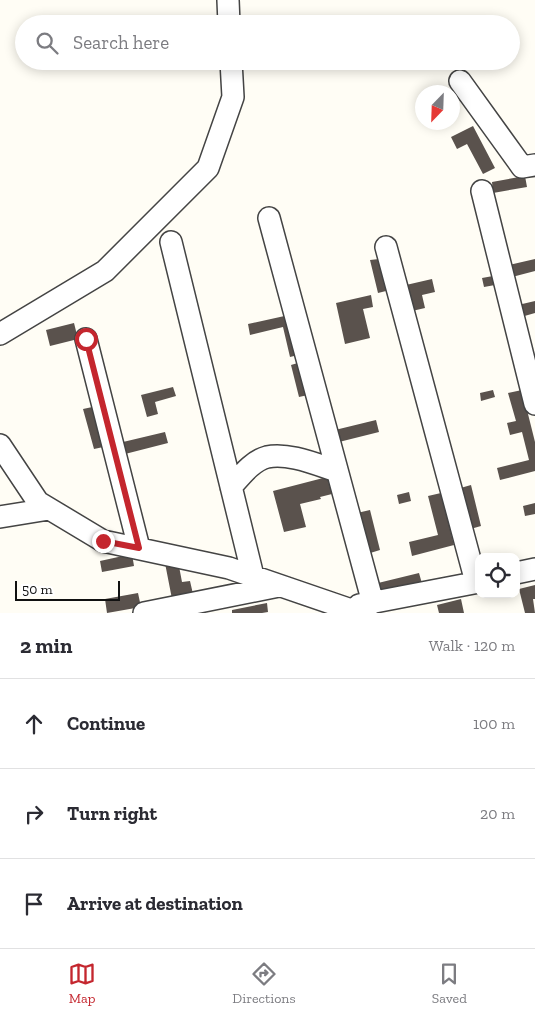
<!DOCTYPE html>
<meta charset="utf-8">
<style>
:root{--surface:#fff;--page:#f2f2f3;--text:#2b2b33;--muted:#7c7c81;--line:#e1e1e2;--accent:#c4262e}
body{margin:0;font-family:"Zilla Slab",serif;background:var(--page);color:var(--text)}
.controls{position:absolute;right:15px;bottom:15px;display:grid;overflow:hidden;border-radius:10px;box-shadow:0 2px 12px #0003}
.controls button{width:45px;height:45px;display:grid;place-items:center;padding:0;border:0;border-bottom:1px solid var(--line);background:var(--surface);color:var(--text);font:25px sans-serif}
.compass{position:absolute;left:415px;top:85px;width:45px;height:45px;border-radius:50%;background:var(--surface);box-shadow:0 2px 12px #0003;rotate:203deg}
.scale{position:absolute;left:15px;bottom:12px;width:105px;box-sizing:border-box;padding-left:5px;border:2px solid #111;border-top:0;font-size:14px;line-height:18px;white-space:nowrap;color:#111;-webkit-text-stroke:4px #fff;paint-order:stroke}
.stop{position:absolute;width:15px;height:15px;margin:-11px;border:4px solid #c4262e;border-radius:50%;background:#fff}
.stop.end{background:#c4262e;border-color:#fff;box-shadow:0 1px 5px #0008}
.list{margin:0;padding:0;list-style:none}
h2{display:flex;justify-content:space-between;align-items:center;height:65px;margin:0;padding:0 20px;font-size:21px}
h2 small{font-size:16px;font-weight:400;color:var(--muted)}
.list li{display:grid;grid-template-columns:32px 1fr auto;gap:15px;align-items:center;box-sizing:border-box;height:90px;padding:0 20px;border-top:1px solid var(--line)}
.list b{display:block;font-size:19px;white-space:nowrap}
.list em{font-size:16px;font-style:normal;color:var(--muted)}
.icon{flex:none;width:28px;height:28px;fill:none;stroke:currentColor;stroke-width:2;stroke-linecap:round;stroke-linejoin:round}
.map{position:relative;flex:none;width:535px;height:613px;overflow:hidden}
.search{position:absolute;background:var(--surface);box-shadow:0 2px 12px #0003;left:15px;right:15px;top:15px;height:55px;display:flex;align-items:center;gap:12px;box-sizing:border-box;padding:0 18px;border-radius:28px;color:var(--muted);font-size:19px}
.sheet{height:335px;background:var(--surface)}
nav{display:flex;justify-content:space-around;align-items:center;box-sizing:border-box;height:70px;border-top:1px solid var(--line);background:var(--surface);font-size:14px;color:var(--muted)}
nav a{display:grid;justify-items:center;gap:2px}
nav .on{color:var(--accent)}
.map>svg:first-child{display:block}
.building{fill:#5a524d}
.lines{fill:none;stroke-linecap:round;stroke-linejoin:round}
.minor-casing{stroke:#444;stroke-width:24}
.minor{stroke:#fff;stroke-width:21}
.route{stroke:#c4262e;stroke-width:6}
</style>
<div class="map">
<svg width="535" height="613" viewBox="0 0 535 613">
<rect width="100%" height="100%" fill="#fffdf5"/>
<path class="building" d="M473,126L495,168L483,174L467,144L457,149L451,137Z
M525,176L527,187L493,193L492,182Z
M379,259L386,291L378,293L370,260Z
M535,259V271L512,277L509,265Z
M493,276L495,285L484,287L482,278Z
M432,279L435,292L422,295L425,308L412,311L406,285Z
M371,295L373,307L363,309L370,338L345,344L336,303Z
M535,301V313L521,317L518,305Z
M289,315L298,355L290,357L283,327L250,335L248,324Z
M74,323L78,339L50,346L46,330Z
M301,362L308,395L299,397L291,365Z
M173,387L176,396L155,402L158,414L147,417L141,395Z
M493,390L495,397L481,401L480,393Z
M522,390L535,442V471L500,480L497,468L529,460L522,432L510,435L507,423L516,421L508,393Z
M97,406L108,446L94,449L83,409Z
M376,420L379,432L339,442L335,430Z
M165,432L168,443L125,454L123,442Z
M327,477L332,494L320,497L321,499L300,504L306,527L284,532L273,491Z
M471,485L481,526L467,530L457,489Z
M409,492L411,501L399,504L397,495Z
M441,493L454,545L412,556L409,542L438,535L428,496Z
M535,503V514L525,516L523,506Z
M370,510L380,550L367,554L357,513Z
M132,554L134,566L102,572L100,561Z
M164,558L178,561L182,582L190,581L193,594L172,599Z
M419,573L423,587L382,598L378,583Z
M535,585V599H533L535,613H525L519,589Z
M138,593L141,607L107,613L105,599Z
M461,599L464,613H439L437,605Z
M267,603L268,612L262,613H232V610Z"/>
<g class="lines">
<g class="minor-casing">
<path id="minor" d="M228,0L229,24
M460,81L522,167L535,165
M482,191L535,404
M269,218L373,603
M171,242L253,576
M386,247L476,582
M0,334L105,271L208,168L233,97L231,61
M86,339L139,548
M0,445L38,502L103,541L229,568L360,613
M231,487C241,476 252,461 267,457C288,452 318,465 337,471
M0,517L49,509
M516,573L535,569
M359,605L479,582
M144,613L279,586"/>
</g>
<use href="#minor" class="minor"/>
</g>
<g class="lines">
<path class="route" d="M86,339L139,548L103,541"/>
</g>
</svg>
<div class="controls">
<button><svg class="icon" aria-label="locate" viewBox="0 0 24 24"><circle cx="12" cy="12" r="6"/><path d="M12 2v4M12 18v4M2 12h4M18 12h4"/></svg></button>
</div>
<svg class="compass" viewBox="-18 -18 36 36"><path d="M0-13l5 13h-10z" fill="#e53935"/><path d="M0 13l5-13h-10z" fill="#7c7c81"/></svg>
<div class="scale">50 m</div>
<div class="stop" style="left:86px;top:339px"></div>
<div class="stop end" style="left:103px;top:541px"></div>
<div class="search"><svg class="icon" aria-label="search" viewBox="0 0 24 24"><circle cx="10" cy="10" r="6"/><path d="M15 15l6 6"/></svg>Search here</div>
</div>
<section class="sheet">
<h2>2 min<small>Walk · 120 m</small></h2>
<ul class="list">
<li><svg class="icon" aria-label="ahead" viewBox="0 0 24 24"><path d="M12 20V5M6 11l6-6 6 6"/></svg><div><b>Continue</b></div><em>100 m</em></li>
<li><svg class="icon" aria-label="right" viewBox="0 0 24 24"><path d="M7 20v-9h11M14 6l5 5-5 5"/></svg><div><b>Turn right</b></div><em>20 m</em></li>
<li><svg class="icon" aria-label="arrive" viewBox="0 0 24 24"><path d="M6 21V4h12l-3 4 3 4H6"/></svg><div><b>Arrive at destination</b></div></li>
</ul>
</section>
<nav>
<a class="on"><svg class="icon" aria-label="map" viewBox="0 0 24 24"><path d="M3 6l6-2 6 2 6-2v14l-6 2-6-2-6 2zM9 4v14M15 6v14"/></svg>Map</a>
<a><svg class="icon" aria-label="directions" viewBox="0 0 24 24"><path d="M12 3l9 9-9 9-9-9zM9 14v-3h6M13 9l2 2-2 2"/></svg>Directions</a>
<a><svg class="icon" aria-label="saved" viewBox="0 0 24 24"><path d="M7 4h10v16l-5-4-5 4z"/></svg>Saved</a>
</nav>
